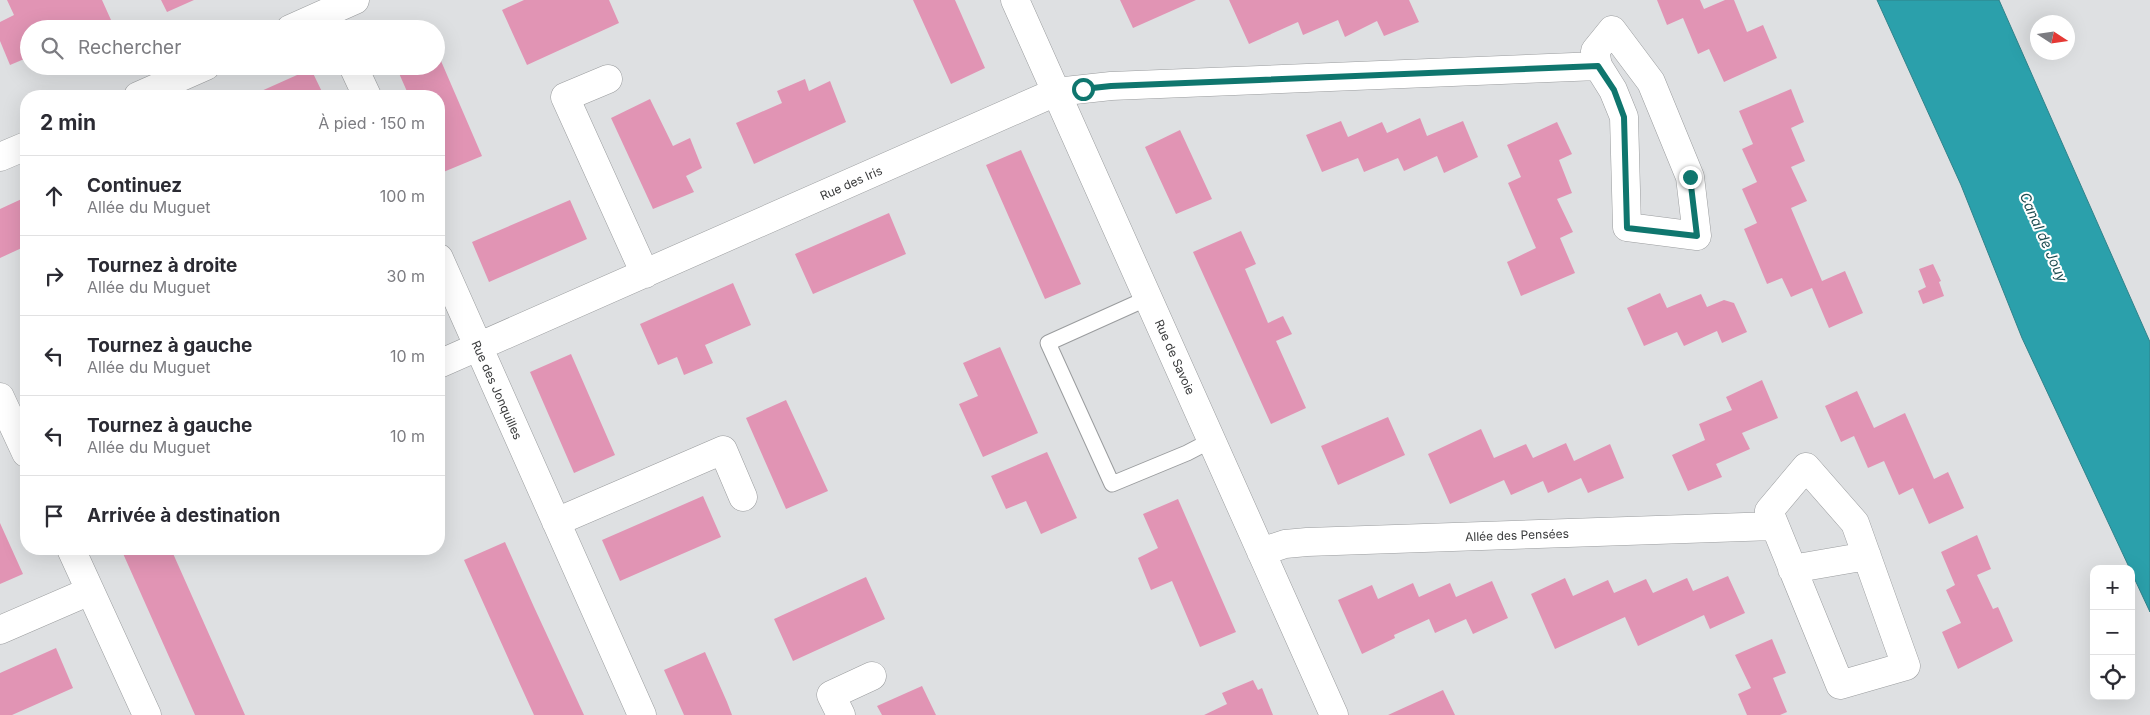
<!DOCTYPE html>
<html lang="fr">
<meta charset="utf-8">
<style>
:root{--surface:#fff;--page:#f7f7f7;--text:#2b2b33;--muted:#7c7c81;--line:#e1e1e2}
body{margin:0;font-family:Inter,sans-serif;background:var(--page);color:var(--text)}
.controls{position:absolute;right:15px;bottom:15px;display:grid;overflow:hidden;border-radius:10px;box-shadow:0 5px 20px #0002}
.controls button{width:45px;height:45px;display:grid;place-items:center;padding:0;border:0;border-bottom:1px solid var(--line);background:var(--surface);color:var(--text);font:25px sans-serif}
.compass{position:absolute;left:2030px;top:15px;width:45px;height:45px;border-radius:50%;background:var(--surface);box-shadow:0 5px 20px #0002;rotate:102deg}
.stop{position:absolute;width:15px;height:15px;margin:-11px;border:4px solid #0f766e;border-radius:50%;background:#fff}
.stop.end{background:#0f766e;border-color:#fff;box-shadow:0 1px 5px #0008}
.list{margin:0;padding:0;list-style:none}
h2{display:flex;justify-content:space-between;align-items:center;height:65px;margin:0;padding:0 20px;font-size:21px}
h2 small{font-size:16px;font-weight:400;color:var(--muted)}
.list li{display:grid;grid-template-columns:32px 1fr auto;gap:15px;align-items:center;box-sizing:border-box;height:80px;padding:0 20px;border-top:1px solid var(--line)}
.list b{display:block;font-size:19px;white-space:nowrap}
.list p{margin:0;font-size:16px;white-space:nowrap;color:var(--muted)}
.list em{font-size:16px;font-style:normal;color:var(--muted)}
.icon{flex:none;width:28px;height:28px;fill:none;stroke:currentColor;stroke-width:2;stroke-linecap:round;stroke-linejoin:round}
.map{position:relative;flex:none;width:2150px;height:715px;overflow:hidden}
.search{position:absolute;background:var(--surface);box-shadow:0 5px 20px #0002;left:20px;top:20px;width:425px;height:55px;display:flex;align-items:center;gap:12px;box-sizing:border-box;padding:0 18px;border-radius:28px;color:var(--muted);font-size:19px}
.panel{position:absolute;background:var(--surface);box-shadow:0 5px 20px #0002;left:20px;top:90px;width:425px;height:465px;border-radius:20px}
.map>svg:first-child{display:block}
.water{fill:#2ba0ab;stroke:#30828a}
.building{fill:#e194b4}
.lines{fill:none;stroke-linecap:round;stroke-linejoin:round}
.service-casing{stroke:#9a9c9e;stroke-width:17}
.minor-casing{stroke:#9a9c9e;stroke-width:29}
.service{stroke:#fff;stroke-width:15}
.minor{stroke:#fff;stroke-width:28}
.route{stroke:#0f766e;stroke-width:6}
.labels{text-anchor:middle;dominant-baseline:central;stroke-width:4;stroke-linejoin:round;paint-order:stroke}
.street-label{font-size:12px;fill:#3a3b3c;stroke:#fff}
.water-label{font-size:14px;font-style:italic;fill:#1c4c51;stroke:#fff}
</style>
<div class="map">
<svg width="2150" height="715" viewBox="0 0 2150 715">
<rect width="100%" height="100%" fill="#dee0e2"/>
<path class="water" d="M1877,0H1999L2150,342V612L2022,338L1961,185Z"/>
<path class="building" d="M7,0H102L111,20L92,29H29V57L10,65L0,41V22L14,15Z
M161,0H194L167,12Z
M524,0H609L619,23L527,65L502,10Z
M913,0H955L985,68L951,84Z
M1120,0H1196L1133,28Z
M1229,0H1409L1419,22L1384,36L1377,21L1345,37L1338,20L1303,35L1298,22L1249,44Z
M1657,0H1700L1704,9L1725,0H1734L1747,32L1763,25L1777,58L1724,82L1709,49L1698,54L1683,18L1667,25Z
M438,54L482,156L441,173L439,167V96H409L398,71L409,66H436V55Z
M311,69L324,96H250L306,71Z
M805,79L809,91L830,81L846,122L754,164L736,123L782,103L777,91Z
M1791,89L1804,122L1791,128L1805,161L1791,167L1807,201L1791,208L1822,281L1845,271L1863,313L1829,328L1812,288L1791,297L1782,278L1767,284L1744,229L1757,223L1742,189L1757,182L1742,149L1753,144L1739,111Z
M650,99L673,146L690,138L702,168L686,176L694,192L653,209L611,118Z
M1420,118L1427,136L1463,121L1478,157L1444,173L1437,156L1404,171L1398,158L1364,172L1358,158L1322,172L1306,135L1341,121L1348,137L1382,122L1387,133Z
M1557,122L1572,154L1559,160L1572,193L1557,199L1573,232L1560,238L1575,273L1521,296L1507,262L1536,248L1508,183L1521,177L1507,145Z
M1180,130L1212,199L1176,214L1145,147Z
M1021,150L1081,284L1045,299L986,165Z
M26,197V246L0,258V209Z
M570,200L587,239L489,282L472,242Z
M889,213L906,254L813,294L795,254Z
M1241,231L1256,264L1245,269L1268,323L1283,316L1292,334L1276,341L1306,408L1271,424L1193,252Z
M1933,264L1941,281L1939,282L1944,296L1923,304L1918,291L1926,287L1919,269Z
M733,283L751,325L705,345L713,363L684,375L677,357L658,365L640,324Z
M1660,293L1667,308L1701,294L1707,307L1724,300L1734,303L1747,332L1722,343L1717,331L1684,346L1677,332L1644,346L1627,308Z
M1000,347L1038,433L983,457L959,404L978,396L963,363Z
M571,354L615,455L574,473L530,372Z
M1762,380L1778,418L1742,433L1750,449L1716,464L1722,477L1688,491L1672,455L1705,440L1699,424L1732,410L1726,397Z
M1857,391L1874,428L1905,413L1934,479L1948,472L1964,508L1929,524L1913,488L1899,495L1884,461L1868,468L1854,436L1841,442L1825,406Z
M786,400L828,491L786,509L746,418Z
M1388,417L1405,455L1338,485L1321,446Z
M1481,429L1494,458L1526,444L1533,458L1566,443L1574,461L1610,444L1624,478L1588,493L1581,478L1548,493L1543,481L1511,495L1504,480L1450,504L1428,454Z
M1047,452L1077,518L1041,534L1026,501L1006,509L991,476Z
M703,496L721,537L620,581L602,540Z
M1178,499L1236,632L1200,647L1172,581L1151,590L1138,558L1158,548L1143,514Z
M0,523L23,574L0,584Z
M1977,535L1991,569L1977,575L1993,609L1998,607L2013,641L1958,669L1942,632L1961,623L1946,590L1955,585L1941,552Z
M505,542L534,607L584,715H534L513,669L464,560Z
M121,549H171L245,715H195Z
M1728,576L1745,613L1710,629L1704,615L1638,646L1625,617L1555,649L1531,594L1565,578L1573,596L1608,580L1614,593L1646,579L1653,593L1687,578L1693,591Z
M866,577L885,619L793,661L774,619Z
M1492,581L1508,618L1473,634L1466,619L1435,633L1429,619L1394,635L1395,638L1362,654L1338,600L1372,585L1378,599L1413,583L1419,597L1450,583L1456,597Z
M1772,639L1786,673L1773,678L1787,712L1780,715H1747L1738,694L1751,688L1735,655Z
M56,648L73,688L12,715H0V673Z
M705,652L727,702L732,715H684L664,670Z
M1253,680L1258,690L1262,688L1273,715H1204L1227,704L1222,693Z
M922,686L936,715H882L877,706Z
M1443,690L1455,715H1388Z"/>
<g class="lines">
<g class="service-casing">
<path id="service" d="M1148,298L1048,343L1112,484L1187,453L1212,440"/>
</g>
<g class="minor-casing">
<path id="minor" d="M1015,0L1334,715
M290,29L355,0
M1612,30L1651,82L1690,177L1697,236L1627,227L1624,117L1613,90L1598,66L1595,51Z
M353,66L367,96
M608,79L565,97L645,274
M138,96L206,66
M0,157L26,146
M439,258L642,715
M439,364L1056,92L1111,86L1598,66
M0,397L26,453
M1806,467L1855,523L1906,666L1840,685L1769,511Z
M556,522L723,450L743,497
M71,549L147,715
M1261,552L1285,544L1307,542L1774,526
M1792,569L1867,556
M0,630L90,591
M841,715L831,695L872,676"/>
</g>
<use href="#service" class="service"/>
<use href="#minor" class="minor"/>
</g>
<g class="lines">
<path class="route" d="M1083,89L1111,86L1598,66L1614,90L1624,117L1627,228L1697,236L1690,177"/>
</g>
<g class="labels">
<g class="street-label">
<text transform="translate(851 183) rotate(-24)">Rue des Iris</text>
<text transform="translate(1175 357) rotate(66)">Rue de Savoie</text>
<text transform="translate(497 390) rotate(66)">Rue des Jonquilles</text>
<text transform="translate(1517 535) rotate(-2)">Allée des Pensées</text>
</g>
<g class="water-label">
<text transform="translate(2044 237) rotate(66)">Canal de Jouy</text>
</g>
</g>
</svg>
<div class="controls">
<button>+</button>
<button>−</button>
<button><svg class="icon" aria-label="locate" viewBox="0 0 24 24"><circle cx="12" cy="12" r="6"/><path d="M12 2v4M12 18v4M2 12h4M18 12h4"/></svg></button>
</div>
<svg class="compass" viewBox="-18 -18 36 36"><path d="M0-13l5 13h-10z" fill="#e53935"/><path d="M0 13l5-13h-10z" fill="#7c7c81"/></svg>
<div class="stop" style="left:1083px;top:89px"></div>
<div class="stop end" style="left:1690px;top:177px"></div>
<div class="search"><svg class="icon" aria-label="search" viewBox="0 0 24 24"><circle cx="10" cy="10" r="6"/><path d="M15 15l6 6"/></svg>Rechercher</div>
<section class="panel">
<h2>2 min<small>À pied · 150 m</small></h2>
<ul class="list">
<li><svg class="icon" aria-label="ahead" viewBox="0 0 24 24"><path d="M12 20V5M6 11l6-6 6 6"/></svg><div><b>Continuez</b><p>Allée du Muguet</p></div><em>100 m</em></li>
<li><svg class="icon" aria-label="right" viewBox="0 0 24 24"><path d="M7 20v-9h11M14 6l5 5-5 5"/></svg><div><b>Tournez à droite</b><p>Allée du Muguet</p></div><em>30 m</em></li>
<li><svg class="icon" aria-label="left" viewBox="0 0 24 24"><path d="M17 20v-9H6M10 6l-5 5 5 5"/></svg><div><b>Tournez à gauche</b><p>Allée du Muguet</p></div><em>10 m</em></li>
<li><svg class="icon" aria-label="left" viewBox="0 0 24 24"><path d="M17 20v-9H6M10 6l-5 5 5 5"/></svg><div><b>Tournez à gauche</b><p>Allée du Muguet</p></div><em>10 m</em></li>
<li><svg class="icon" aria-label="arrive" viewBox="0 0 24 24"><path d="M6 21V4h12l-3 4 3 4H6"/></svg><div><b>Arrivée à destination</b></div></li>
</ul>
</section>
</div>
